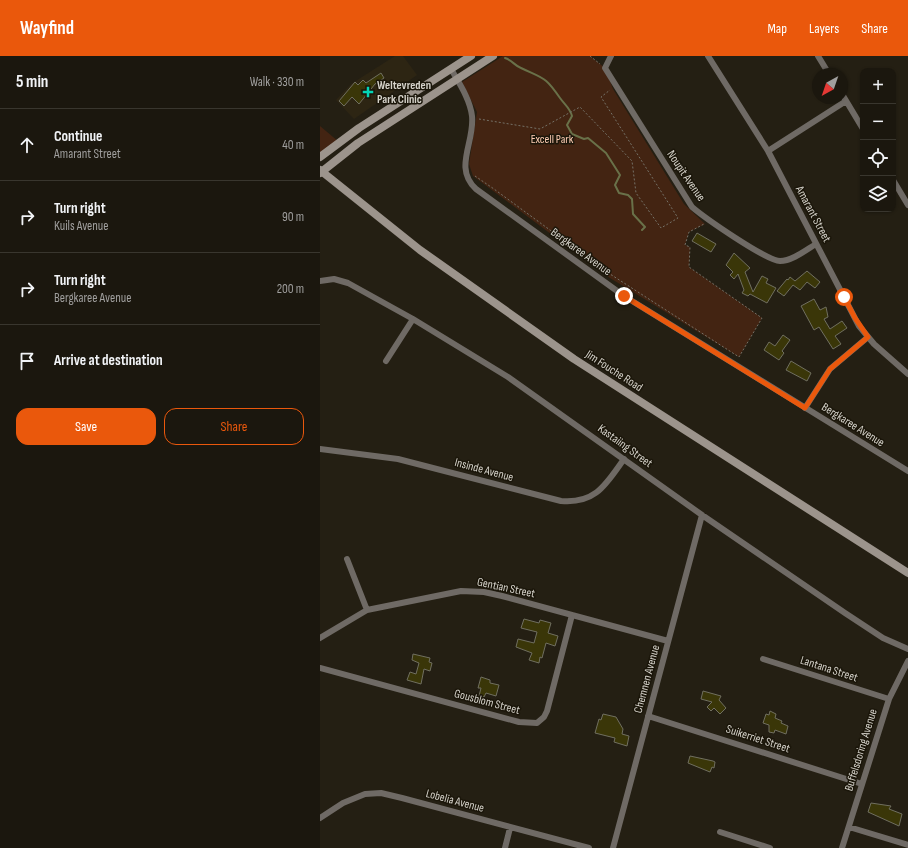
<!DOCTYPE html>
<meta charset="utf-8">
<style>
:root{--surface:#1b170e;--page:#242017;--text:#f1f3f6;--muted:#a09f9e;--line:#39362e;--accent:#ea580c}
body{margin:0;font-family:"Sofia Sans Condensed",sans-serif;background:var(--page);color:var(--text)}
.controls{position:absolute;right:12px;top:12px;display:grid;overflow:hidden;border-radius:8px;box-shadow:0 1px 3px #0004}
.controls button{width:36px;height:36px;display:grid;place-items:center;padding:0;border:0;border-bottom:1px solid var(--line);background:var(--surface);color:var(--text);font:20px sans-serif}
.compass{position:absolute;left:492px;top:12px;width:36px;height:36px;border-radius:50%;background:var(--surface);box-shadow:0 1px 3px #0004;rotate:220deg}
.stop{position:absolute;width:12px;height:12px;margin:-9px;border:3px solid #ea580c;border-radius:50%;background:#fff}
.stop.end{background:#ea580c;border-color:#fff;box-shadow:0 1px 4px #0008}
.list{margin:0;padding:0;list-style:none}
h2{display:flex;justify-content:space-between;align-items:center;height:52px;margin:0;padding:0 16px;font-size:17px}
h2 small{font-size:13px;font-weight:400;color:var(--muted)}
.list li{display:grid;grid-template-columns:26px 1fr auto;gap:12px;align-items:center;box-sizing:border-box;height:72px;padding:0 16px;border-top:1px solid var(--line)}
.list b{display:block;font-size:15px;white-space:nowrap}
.list p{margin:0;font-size:13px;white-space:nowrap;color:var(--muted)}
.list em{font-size:13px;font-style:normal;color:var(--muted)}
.actions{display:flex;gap:8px;padding:12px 16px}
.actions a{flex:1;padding:9px 0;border:1px solid var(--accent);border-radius:12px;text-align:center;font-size:14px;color:var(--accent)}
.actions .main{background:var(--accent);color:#fff}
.icon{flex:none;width:22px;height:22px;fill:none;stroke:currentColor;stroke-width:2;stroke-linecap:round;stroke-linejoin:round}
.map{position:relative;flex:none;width:588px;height:792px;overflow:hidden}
header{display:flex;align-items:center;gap:24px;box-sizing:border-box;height:56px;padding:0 20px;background:var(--accent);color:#fff}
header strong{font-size:19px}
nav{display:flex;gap:22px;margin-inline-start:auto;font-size:14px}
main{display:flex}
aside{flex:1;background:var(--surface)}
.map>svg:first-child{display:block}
.built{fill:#2d2513}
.green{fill:#432412}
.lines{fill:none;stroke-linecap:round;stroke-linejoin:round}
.stream{stroke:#697149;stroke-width:2}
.building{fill:#3a3608;stroke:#706f60}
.path{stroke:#757167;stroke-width:1;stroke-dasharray:2 2;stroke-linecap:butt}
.street{stroke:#6f6a65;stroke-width:6}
.secondary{stroke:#9c948c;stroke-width:8}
.route{stroke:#ea580c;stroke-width:5}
.poi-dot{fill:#04d5b6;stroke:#1b160a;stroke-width:1.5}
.labels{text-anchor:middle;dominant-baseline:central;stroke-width:3;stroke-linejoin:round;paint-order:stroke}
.poi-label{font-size:12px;font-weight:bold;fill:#d5d2ca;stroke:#1b160a;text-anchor:start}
.park-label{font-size:12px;fill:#fecdb3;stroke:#1b160a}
.street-label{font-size:12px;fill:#d5d2ca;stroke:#1b160a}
</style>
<header>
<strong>Wayfind</strong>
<nav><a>Map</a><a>Layers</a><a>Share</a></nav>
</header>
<main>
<aside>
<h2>5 min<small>Walk · 330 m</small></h2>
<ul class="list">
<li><svg class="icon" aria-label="ahead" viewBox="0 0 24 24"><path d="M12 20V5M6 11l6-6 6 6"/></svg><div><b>Continue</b><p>Amarant Street</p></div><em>40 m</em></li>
<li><svg class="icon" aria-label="right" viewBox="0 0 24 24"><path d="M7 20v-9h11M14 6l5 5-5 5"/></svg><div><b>Turn right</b><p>Kuils Avenue</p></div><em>90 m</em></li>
<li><svg class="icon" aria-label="right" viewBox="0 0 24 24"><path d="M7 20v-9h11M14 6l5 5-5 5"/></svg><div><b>Turn right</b><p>Bergkaree Avenue</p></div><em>200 m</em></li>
<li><svg class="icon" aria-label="arrive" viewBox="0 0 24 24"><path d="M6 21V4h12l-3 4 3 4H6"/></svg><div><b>Arrive at destination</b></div></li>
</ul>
<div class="actions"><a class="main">Save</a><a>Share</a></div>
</aside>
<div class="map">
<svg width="588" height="792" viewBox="0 0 588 792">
<rect width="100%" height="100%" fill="#241f13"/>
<path class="built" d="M75,0H83L97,19L34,63L16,44L31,28Z"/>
<path class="green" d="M183,0H270L285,12L293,33L364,148L385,168L369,176L365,189L370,191L369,211L442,262L419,301L290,222L153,120L149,108L157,56L142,26Z
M0,70L19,86L0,101Z"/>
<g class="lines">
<path class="stream" d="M185,2C192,4 195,10 201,12C224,23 225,20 240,42C245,49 250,52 252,60L247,69L252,78L264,83L268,82L286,97L300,119L295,129L299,137L308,139L312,143L313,158L325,171L322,174"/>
</g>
<path class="building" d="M61,17L64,22L55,28L39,48L32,41L24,50L19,45L35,26L38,29L43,24L46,27Z
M377,177L396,188L391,196L372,185Z
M414,197L430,212L425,216L433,236L442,220L448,223L446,227L456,232L447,247L430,238L428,240L422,237L424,234L418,218L414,223L410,219L413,216L406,209Z
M487,215L500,226L495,232L487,226L480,234L473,229L464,240L457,235L467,223L468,224L470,221L475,225Z
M494,243L500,254L506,251L508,261L504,263L510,273L522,265L527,272L515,280L521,288L513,293L499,271L494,274L481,250Z
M463,279L470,284L462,295L464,297L459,304L444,294L449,286L455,290Z
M471,305L491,317L487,325L466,314Z
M204,563L219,567L220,564L231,567L228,577L238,580L235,590L226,587L222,602L220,601L219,607L209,604L212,597L196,591L198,583L214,587L217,576L201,572Z
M93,598L110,602L109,606L112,607L110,615L104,613L101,628L87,624L90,616L96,618L99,607L92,604Z
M161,621L170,624V627L179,629L176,640L166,637L164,641L159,640L161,632H158Z
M383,635L401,640L399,644L406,652L400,658L394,652L391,655L387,651L392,646L381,643Z
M450,655L456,658L455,662L462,665L461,667L468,670L466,678L455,674L454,677L449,676V669L443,667L446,658L449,659Z
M283,658L296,661L303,673L302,678L309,680L307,690L294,686L295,682L275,677L279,663L281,664Z
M370,700L393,705L395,706L394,712L392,711L390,716L368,707Z
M551,747L571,750L569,753L582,758L579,770L548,756Z"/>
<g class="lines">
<path class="path" d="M270,0L280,8
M159,63L220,73L260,51L312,105L316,137L341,172L358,162L281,41L290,34
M155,120L174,133L290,218L419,301L442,262L369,211L370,191L365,189L369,176L384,168"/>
<path class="street" d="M291,0L285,12L372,151C385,162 445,204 460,205C472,205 486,194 496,188
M388,0L448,95L539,270L554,288L588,318
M498,0L509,18
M131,13C139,27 150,43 152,60C155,86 133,112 156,133L304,240L588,415
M522,38L543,73
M448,95L526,45
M573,124L588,149
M0,225L14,223L28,227L93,263L188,321L382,459L525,557L563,582L588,593
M66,305L93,263
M485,352L510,313L548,281
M0,393L78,403L241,445C276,448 286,428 304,403
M27,503L47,554
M0,582L47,554L141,535L164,536L182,540L348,585
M443,603L569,643
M0,612L199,666L217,667L224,661L227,655L252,559
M328,660L542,728
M0,762L23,747L45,738L61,737L82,742L269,792
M529,771L588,789
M400,776L450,792
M185,792L190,772
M293,792L382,459
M522,792L569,643L588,605"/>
<path class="secondary" d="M0,101L39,72L151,0
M0,114L100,194L254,303L588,517
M0,117L38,87L173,0"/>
</g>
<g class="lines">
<path class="route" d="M304,240L485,352L510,313L548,281L535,262L524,241"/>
</g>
<path class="poi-dot" d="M46 30h4v4h4v4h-4v4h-4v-4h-4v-4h4z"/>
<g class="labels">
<g class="poi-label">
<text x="57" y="29">Weltevreden<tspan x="57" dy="14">Park Clinic</tspan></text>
</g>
<g class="park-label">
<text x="232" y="83">Excell Park</text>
</g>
<g class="street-label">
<text transform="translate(366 120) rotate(56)">Noupit Avenue</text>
<text transform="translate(493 158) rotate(62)">Amarant Street</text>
<text transform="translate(261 196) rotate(36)">Bergkaree Avenue</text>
<text transform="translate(294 315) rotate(33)">Jim Fouche Road</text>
<text transform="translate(533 369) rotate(32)">Bergkaree Avenue</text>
<text transform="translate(305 390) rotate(36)">Kastaiing Street</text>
<text transform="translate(164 414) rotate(15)">Insinde Avenue</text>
<text transform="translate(186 532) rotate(12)">Gentian Street</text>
<text transform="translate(509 613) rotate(18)">Lantana Street</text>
<text transform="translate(327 623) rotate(-75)">Chemnen Avenue</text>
<text transform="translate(167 646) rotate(15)">Gousblom Street</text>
<text transform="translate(438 683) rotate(18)">Suikerriet Street</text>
<text transform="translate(541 694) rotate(-73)">Buffelsdoring Avenue</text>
<text transform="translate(135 745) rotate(15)">Lobelia Avenue</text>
</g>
</g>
</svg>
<div class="controls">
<button>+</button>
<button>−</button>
<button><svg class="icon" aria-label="locate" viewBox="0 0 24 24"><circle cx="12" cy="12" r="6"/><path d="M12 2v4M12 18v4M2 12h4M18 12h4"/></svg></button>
<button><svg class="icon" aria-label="layers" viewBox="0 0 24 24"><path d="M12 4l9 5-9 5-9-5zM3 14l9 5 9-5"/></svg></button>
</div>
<svg class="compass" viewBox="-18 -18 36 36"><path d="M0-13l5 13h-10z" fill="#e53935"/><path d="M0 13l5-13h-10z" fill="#a09f9e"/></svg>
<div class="stop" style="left:524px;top:241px"></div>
<div class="stop end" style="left:304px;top:240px"></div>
</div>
</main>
